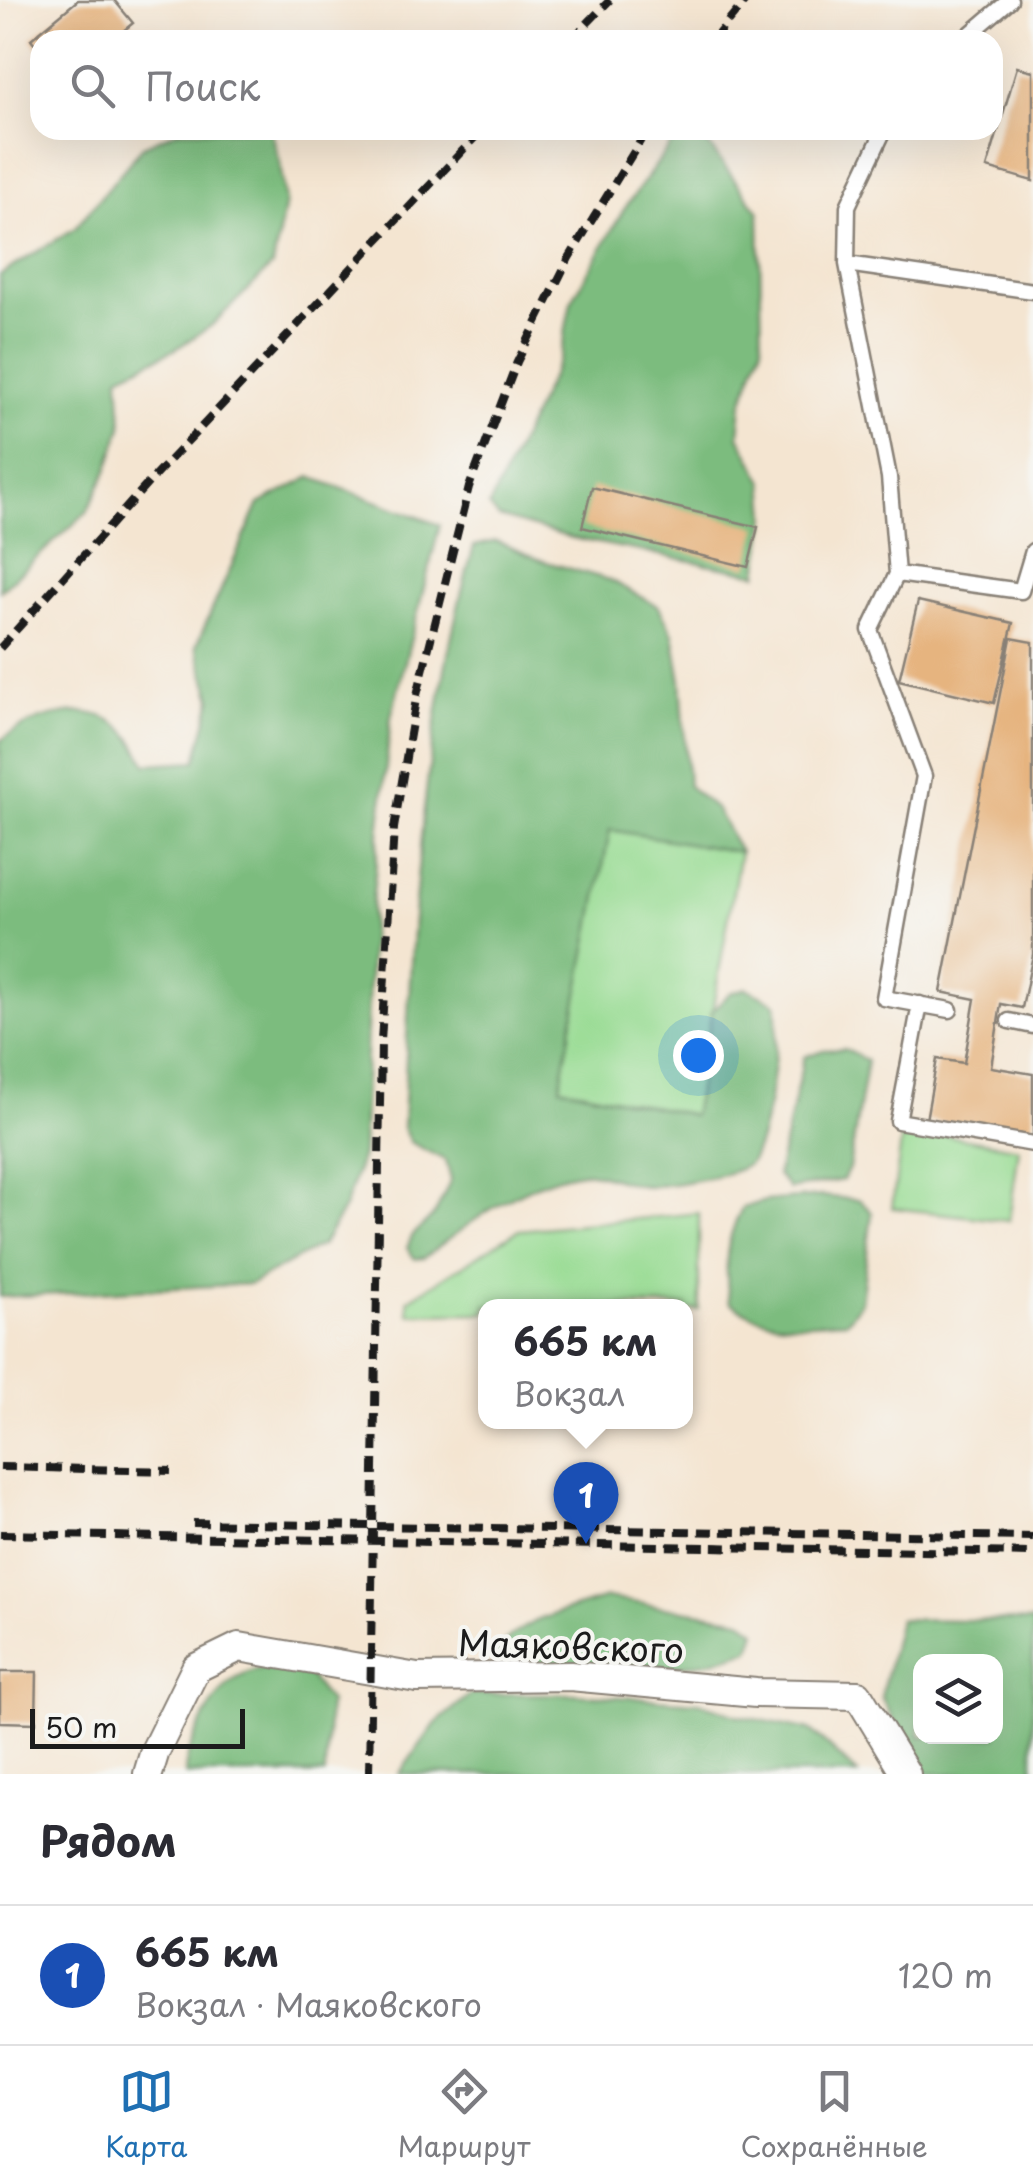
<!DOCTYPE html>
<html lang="ru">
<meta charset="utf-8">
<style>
:root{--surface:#fff;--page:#f7f7f7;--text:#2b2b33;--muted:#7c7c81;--line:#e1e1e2;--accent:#1f6fb2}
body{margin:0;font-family:"Playpen Sans",sans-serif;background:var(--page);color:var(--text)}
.controls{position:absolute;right:30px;bottom:30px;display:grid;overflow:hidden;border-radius:20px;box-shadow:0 10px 40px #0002}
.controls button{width:90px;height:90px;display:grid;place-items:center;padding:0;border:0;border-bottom:2px solid var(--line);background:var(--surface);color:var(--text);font:50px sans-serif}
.scale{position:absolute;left:30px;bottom:25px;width:215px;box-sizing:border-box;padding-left:10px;border:5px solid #1c1c1c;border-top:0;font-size:28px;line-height:35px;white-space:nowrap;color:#1c1c1c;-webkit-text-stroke:8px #f6f6f2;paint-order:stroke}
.you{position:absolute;left:698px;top:1055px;width:35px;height:35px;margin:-25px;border:8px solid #fff;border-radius:50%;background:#1a73e8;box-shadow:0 0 0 15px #1a73e833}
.badge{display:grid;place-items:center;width:65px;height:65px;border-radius:50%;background:var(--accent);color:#fff;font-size:32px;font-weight:700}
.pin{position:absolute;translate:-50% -82px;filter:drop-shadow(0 2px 5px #0008)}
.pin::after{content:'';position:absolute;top:52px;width:35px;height:30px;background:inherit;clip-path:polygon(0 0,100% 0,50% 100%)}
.popup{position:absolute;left:478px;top:1299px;width:215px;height:130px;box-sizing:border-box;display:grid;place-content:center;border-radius:20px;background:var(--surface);filter:drop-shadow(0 2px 8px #0005);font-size:32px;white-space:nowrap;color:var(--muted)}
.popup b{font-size:38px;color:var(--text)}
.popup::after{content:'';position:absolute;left:50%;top:100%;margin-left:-20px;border:20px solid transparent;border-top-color:var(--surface)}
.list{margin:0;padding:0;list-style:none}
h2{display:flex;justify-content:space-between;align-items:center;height:130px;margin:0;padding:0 40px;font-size:42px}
h2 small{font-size:32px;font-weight:400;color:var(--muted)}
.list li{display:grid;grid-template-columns:65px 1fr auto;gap:30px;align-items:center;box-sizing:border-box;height:140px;padding:0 40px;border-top:2px solid var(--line)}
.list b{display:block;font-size:38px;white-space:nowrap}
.list p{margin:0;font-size:32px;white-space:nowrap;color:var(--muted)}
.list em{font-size:32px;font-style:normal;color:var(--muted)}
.icon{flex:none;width:55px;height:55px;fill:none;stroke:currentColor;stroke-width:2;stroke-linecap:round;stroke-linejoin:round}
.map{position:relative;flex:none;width:1033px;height:1774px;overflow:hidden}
.search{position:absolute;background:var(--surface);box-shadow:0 10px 40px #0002;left:30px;right:30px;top:30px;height:110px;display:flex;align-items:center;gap:25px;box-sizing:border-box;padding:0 35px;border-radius:30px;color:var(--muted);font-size:38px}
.sheet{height:270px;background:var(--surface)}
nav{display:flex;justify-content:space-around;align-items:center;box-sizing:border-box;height:140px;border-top:2px solid var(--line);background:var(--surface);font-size:28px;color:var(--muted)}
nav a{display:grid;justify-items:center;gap:5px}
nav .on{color:var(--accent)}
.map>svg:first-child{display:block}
.green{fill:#9adc94;stroke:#5b7c58;stroke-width:2.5}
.forest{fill:#7bbc7e;stroke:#4c6c4d;stroke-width:2.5;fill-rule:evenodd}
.building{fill:#e6b47f}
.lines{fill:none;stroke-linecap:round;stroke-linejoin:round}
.lane-casing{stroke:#888076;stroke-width:19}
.street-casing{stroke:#888076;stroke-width:32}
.lane{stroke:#fff;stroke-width:14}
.street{stroke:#fff;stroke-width:28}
.rail{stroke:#1c1c1c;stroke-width:8;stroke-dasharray:15 8;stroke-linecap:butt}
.labels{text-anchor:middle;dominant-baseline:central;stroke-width:8;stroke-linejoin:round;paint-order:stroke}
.street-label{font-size:35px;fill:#1c1c1c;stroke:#f6f6f2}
</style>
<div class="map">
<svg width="1033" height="1774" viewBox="0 0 1033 1774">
<rect width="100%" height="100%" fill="#f6f6f2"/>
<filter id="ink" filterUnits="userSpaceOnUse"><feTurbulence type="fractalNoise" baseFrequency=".01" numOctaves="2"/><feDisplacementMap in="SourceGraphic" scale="20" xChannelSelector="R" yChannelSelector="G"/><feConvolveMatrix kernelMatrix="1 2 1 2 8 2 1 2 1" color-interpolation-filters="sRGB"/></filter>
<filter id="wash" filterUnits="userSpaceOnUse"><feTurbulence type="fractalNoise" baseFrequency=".0048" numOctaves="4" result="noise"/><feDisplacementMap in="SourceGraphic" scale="40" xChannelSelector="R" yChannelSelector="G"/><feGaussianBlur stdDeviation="2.25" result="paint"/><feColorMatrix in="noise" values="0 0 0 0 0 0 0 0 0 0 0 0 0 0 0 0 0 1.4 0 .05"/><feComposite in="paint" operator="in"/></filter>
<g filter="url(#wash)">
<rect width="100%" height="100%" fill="#f4e5d1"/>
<path class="green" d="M610,829L740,852L694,1115L559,1087Z
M903,1128L1019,1148L1009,1221L892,1208Z
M699,1213V1310H686V1306H486V1313L409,1314L408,1300L519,1230Z"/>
<path class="forest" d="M179,130H271L280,162L285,203L273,265L211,326L176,349L119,376L122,427L108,469L87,512L0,591V275L75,228L143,146Z
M681,130L699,132L759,212L762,346L742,403L739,436L764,482L767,515L758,574L572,538L498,517L489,506L560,358L571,302L623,211Z
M311,477L440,525L391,717L372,904L362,1155L345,1206L323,1244L251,1284L0,1297V741C33,716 91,697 125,731C134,739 140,754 147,764L196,761L212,699L196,646L259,504Z
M496,541L543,561L610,580L659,607L673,634L681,681L688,786L717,810L740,852L610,830L560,1087L693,1115L712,1011L730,993L746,988L776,1003C781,1030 767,1148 747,1165C735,1175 668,1186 651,1186C627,1187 599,1169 576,1173C521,1183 467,1224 424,1258L415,1259L407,1248L412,1236L435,1214L451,1180L446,1161L410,1142L403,1128C411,935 420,733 474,546Z
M845,1049L867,1061L849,1168L843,1180L789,1189L777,1175L804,1057L823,1050Z
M821,1196L860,1200L872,1213L861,1302L847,1321C800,1323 769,1331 729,1302C725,1262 724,1244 742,1208L765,1201Z
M606,1598L741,1619L756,1631L750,1650L709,1662L651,1670L491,1660C514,1619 564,1612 606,1598Z
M899,1619L1033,1621V1774H923L881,1697ZM920,1662H996V1736H920Z
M263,1667L308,1675L329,1702L325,1774H185C185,1750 212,1696 233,1681C240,1675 254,1671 263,1667Z
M471,1694H575L699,1702L740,1716L811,1730L858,1774H399L436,1723Z"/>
<g id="blocks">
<path class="building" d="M78,0H114L133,23L112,40H40V50L31,39Z
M1017,67L1033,71V181L987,168Z
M592,487L758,527L748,567L582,527Z
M918,601L1013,623L994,703L899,680Z
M1011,638L1033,642V954L1022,1008L1001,1004L991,1067L1033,1074V1138L926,1120L937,1059L964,1063L975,999L941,992Z
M0,1672H37L36,1723L0,1722Z"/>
</g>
</g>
<g filter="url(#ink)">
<use href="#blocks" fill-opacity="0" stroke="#888076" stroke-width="2.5"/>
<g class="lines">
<g class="lane-casing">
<path id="lane" d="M963,40L1010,0
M884,130L848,206L847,264L889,477L897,574L870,630L924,776L884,998L950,1010
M847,264L1033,291
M897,574L1021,591L1033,551
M920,1004L898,1121L1033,1144
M1009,1021L1033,1026"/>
</g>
<g class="street-casing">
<path id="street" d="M148,1774L155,1751L196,1668L239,1647L417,1678L570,1676L756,1693L858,1695L906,1774"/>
</g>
<use href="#lane" class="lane"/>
<use href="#street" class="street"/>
<path class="rail" d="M571,40L610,0
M713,40L746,0
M0,648L151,480L482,130
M0,1467L171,1471
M193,1523L1033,1537
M0,1534L1033,1553
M369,1774L381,1042L394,828L416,699L469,487L517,362L569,258L647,130"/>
</g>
</g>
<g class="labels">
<g class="street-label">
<text transform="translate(571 1645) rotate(2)">Маяковского</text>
</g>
</g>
</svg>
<div class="controls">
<button><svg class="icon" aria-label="layers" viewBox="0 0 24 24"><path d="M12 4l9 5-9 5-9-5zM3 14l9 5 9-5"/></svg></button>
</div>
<div class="scale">50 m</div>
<div class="you"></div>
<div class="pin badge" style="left:586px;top:1544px;background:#1a4fb4">1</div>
<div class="popup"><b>665 км</b>Вокзал</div>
<div class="search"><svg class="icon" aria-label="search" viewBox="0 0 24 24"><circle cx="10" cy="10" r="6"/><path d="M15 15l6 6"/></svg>Поиск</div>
</div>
<section class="sheet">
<h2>Рядом<small></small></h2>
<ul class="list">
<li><span class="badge" style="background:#1a4fb4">1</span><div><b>665 км</b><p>Вокзал · Маяковского</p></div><em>120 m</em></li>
</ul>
</section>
<nav>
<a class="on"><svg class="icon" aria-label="map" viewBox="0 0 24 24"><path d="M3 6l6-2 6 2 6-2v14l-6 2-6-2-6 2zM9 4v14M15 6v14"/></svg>Карта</a>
<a><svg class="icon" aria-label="directions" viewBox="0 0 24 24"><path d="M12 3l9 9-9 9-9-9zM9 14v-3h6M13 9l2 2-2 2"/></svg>Маршрут</a>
<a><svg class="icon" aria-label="saved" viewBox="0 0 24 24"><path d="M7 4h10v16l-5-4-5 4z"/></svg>Сохранённые</a>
</nav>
